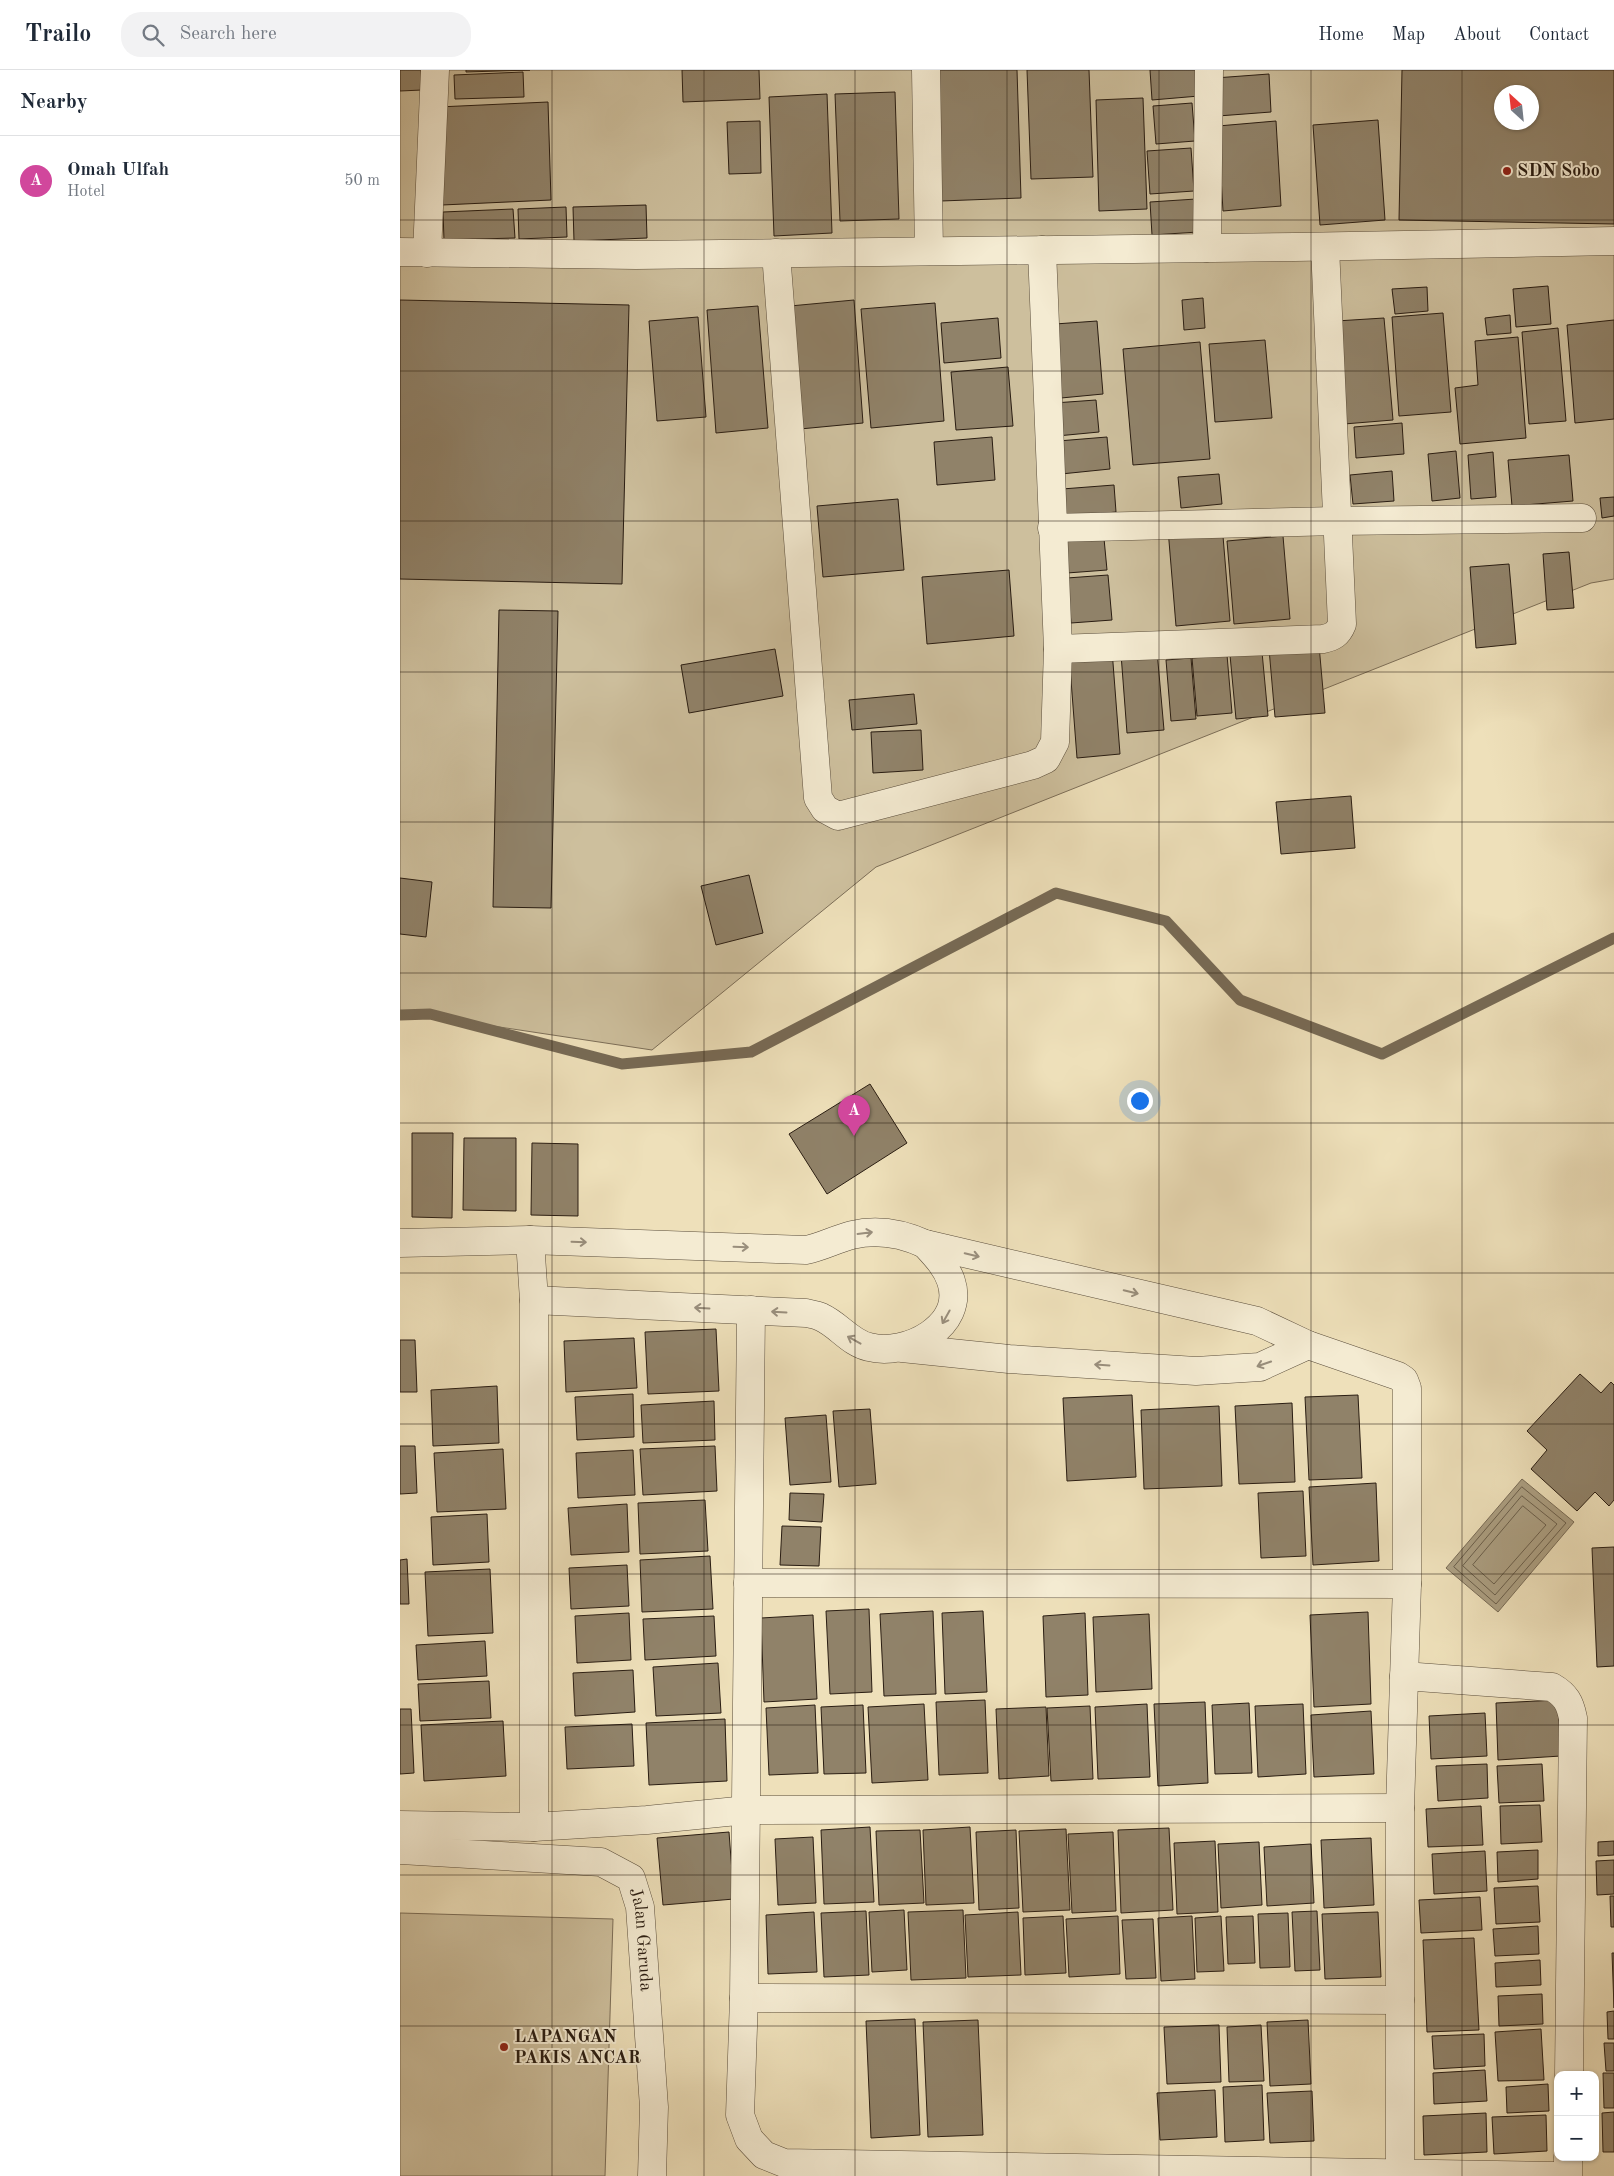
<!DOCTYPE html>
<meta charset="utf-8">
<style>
:root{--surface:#fff;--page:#f2f2f3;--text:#1f2937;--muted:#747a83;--line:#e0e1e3;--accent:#ea580c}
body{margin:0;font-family:"Old Standard TT",serif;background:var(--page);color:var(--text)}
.controls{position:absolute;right:15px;bottom:15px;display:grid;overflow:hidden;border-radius:10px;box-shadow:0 1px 4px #0004}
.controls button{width:45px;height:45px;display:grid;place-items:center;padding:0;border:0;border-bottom:1px solid var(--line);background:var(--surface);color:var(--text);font:25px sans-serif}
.compass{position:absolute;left:1094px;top:15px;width:45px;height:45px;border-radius:50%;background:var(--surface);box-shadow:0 1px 4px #0004;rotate:333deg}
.you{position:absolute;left:739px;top:1030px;width:18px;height:18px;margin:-12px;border:4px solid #fff;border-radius:50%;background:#1a73e8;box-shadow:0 0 0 8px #1a73e833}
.badge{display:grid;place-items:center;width:32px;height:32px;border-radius:50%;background:var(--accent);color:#fff;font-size:16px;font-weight:700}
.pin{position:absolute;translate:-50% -41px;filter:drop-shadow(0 1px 2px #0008)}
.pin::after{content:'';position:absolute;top:26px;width:18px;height:15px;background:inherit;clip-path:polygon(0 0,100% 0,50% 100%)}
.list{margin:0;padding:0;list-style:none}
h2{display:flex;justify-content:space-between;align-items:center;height:65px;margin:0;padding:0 20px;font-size:21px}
h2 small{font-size:16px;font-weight:400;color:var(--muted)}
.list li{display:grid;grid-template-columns:32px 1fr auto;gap:15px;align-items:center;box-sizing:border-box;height:90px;padding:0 20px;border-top:1px solid var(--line)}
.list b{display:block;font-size:19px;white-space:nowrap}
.list p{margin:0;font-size:16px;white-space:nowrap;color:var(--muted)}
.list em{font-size:16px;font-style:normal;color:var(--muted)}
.icon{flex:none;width:28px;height:28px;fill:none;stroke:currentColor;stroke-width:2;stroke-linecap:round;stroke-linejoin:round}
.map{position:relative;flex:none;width:1214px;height:2106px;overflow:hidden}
header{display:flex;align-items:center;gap:30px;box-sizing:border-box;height:70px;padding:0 25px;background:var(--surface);border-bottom:1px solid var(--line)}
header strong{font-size:24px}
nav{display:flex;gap:28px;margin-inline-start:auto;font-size:18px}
.search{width:350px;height:45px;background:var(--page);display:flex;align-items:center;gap:12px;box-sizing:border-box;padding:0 18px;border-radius:20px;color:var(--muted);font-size:19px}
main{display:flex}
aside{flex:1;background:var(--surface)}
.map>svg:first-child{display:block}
.green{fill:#cdbf9d;stroke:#7c6e58;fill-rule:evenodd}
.water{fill:#ab9e81;stroke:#776a55}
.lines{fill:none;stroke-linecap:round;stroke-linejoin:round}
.shore{stroke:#6a5e4a;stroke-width:1}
.stream{stroke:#776a55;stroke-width:11}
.building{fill:#908269;stroke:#2a1d12;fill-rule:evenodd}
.minor-casing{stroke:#5b4e3c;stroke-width:29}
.minor{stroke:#f4ebd2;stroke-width:28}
.oneway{stroke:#998e7c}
.grid{fill:none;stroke:#2a1d12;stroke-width:1;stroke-opacity:0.55}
.poi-dot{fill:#8f2418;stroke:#f4ebd2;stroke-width:2}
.labels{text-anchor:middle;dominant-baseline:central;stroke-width:4;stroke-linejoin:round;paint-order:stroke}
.poi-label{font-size:18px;font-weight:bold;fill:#2a1d12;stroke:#f4ebd2;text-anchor:start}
.street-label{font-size:18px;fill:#2a1d12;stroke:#f4ebd2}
</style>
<header>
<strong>Trailo</strong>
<div class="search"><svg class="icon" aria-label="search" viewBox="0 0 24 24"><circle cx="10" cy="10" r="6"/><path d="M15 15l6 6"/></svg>Search here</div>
<nav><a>Home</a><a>Map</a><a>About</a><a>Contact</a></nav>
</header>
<main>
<aside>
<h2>Nearby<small></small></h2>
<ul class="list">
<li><span class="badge" style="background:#d1479c">A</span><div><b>Omah Ulfah</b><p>Hotel</p></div><em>50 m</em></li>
</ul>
</aside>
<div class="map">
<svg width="1214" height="2106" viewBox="0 0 1214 2106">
<rect width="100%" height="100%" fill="#eee0ba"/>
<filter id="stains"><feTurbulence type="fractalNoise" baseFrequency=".004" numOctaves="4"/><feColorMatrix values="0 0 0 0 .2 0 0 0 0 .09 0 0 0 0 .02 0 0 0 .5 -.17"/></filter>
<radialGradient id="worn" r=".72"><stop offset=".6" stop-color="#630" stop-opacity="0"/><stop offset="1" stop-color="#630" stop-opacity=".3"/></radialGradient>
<path class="green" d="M0,0H1214V509L1191,513L476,797L252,980L0,942ZM1102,22H1132V52H1102Z
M0,1843L213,1849L205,2106H0Z"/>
<path class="water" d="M1122,1409L1174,1452L1098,1542L1046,1498Z"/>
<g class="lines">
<path class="shore" d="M1122,1417L1166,1453L1096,1534L1054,1497Z
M1122,1426L1157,1454L1095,1525L1063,1496Z
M1123,1436L1146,1455L1094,1514L1073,1495Z"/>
<path class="stream" d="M0,945L30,944L222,994L351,982L656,823L766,851L840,930L982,984L1214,868"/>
</g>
<path class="building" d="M0,0H21L22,20L0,21Z
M66,0H130L66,2Z
M282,0H359L360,29L283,32Z
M537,0H617L621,128L541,131Z
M627,0H689L693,107L631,109Z
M750,0H797L799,26L752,30Z
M1002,0H1214V154L999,150ZM1102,22H1132V52H1102Z
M123,2L124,27L55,29L54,5Z
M869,4L871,42L818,46L815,8Z
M495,22L499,149L440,151L435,24Z
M427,24L432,163L374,166L369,27Z
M743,28L747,139L699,141L696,30Z
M148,32L151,130L42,135L38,37Z
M792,33L795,71L756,74L753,36Z
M978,50L985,150L920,155L913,55Z
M360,51L361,103L329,104L327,52Z
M876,51L881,136L823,141L818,56Z
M791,78L794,121L750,124L747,81Z
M796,129L798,162L752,165L750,132Z
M246,135L247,168L174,171L173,137Z
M166,137L167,167L119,169L118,139Z
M113,139L115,168L44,170L43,142Z
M1148,216L1151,254L1116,257L1113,219Z
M1027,217L1028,241L995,244L992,219Z
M803,228L805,258L784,260L782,230Z
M0,230L229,235L222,514L0,509Z
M454,230L463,353L400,359L390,236Z
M535,233L544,351L471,358L461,239Z
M358,236L368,358L316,363L307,240Z
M1043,243L1051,342L999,346L992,247Z
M1110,245L1111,263L1087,265L1085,248Z
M298,247L306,347L257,351L249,251Z
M598,248L601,288L544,293L541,253Z
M984,248L993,350L944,354L936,251Z
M1214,250V349L1175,353L1167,255Z
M697,251L703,324L661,328L655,254Z
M1158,258L1166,351L1129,354L1122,262Z
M1118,267L1126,368L1060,374L1055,318L1078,315L1075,271Z
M865,270L872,348L815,352L809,274Z
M800,272L810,389L733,395L723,279Z
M608,297L613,356L556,360L551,302Z
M696,330L699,362L657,366L654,333Z
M1002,353L1004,384L956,388L954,357Z
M592,367L595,410L537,415L534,372Z
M707,367L710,399L661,404L658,371Z
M1056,381L1060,428L1032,431L1028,384Z
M1093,382L1096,427L1071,429L1068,385Z
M1169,385L1173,431L1112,436L1108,390Z
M992,401L994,431L953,434L950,405Z
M819,404L822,434L781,438L778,407Z
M714,415L716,442L664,447L662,419Z
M1214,427V446L1202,448L1200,428Z
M498,429L504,500L423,507L417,436Z
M822,454L830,551L776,556L768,459Z
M703,458L707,500L667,503L664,462Z
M883,466L890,549L834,554L827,471Z
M1169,482L1174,538L1147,540L1143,484Z
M1109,494L1116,574L1076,578L1070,497Z
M609,500L614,566L527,574L522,507Z
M708,505L712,550L671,553L667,508Z
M99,540L158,541L151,838L93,837Z
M919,575L925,643L875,647L869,579Z
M375,579L383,626L289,643L281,595Z
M712,580L720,684L677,688L669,584Z
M757,581L764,660L727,663L721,584Z
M862,582L868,646L836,649L830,585Z
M827,585L832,643L797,646L792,588Z
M791,588L796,649L771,651L766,590Z
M514,624L517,654L452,660L449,630Z
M521,660L523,700L473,703L471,662Z
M951,726L955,778L881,784L876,732Z
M349,805L363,863L316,875L301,816Z
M0,808L32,812L26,867L0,864Z
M470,1014L507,1073L427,1124L389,1064Z
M12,1063H53L52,1148L12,1147Z
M64,1068H116V1141L63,1140Z
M132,1073L178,1074V1146L131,1145Z
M316,1259L319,1321L248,1324L245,1262Z
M234,1268L237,1318L166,1322L164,1271Z
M0,1270H15L17,1322H0Z
M1180,1304L1201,1323L1211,1312L1214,1315V1430L1209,1436L1195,1422L1177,1441L1131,1399L1147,1380L1127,1361Z
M97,1316L99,1373L33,1376L31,1320Z
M233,1324L234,1367L177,1370L175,1327Z
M732,1325L736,1407L667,1411L663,1328Z
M958,1325L962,1408L909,1410L905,1327Z
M314,1331L315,1370L243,1373L241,1335Z
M892,1333L895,1412L839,1414L835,1336Z
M819,1336L822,1416L744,1419L741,1340Z
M470,1339L476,1414L439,1417L433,1341Z
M426,1345L431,1412L390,1415L385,1348Z
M0,1376H15L17,1423L0,1424Z
M315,1376L317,1421L243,1425L240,1379Z
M103,1379L106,1439L37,1442L34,1383Z
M233,1380L235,1425L178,1428L176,1383Z
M976,1413L979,1491L913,1495L909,1417Z
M903,1421L906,1486L861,1488L858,1423Z
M390,1423L424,1424L422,1452L389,1450Z
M305,1430L308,1481L240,1484L238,1433Z
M227,1434L229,1482L171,1485L168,1438Z
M87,1444L89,1492L33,1495L31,1447Z
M382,1456L421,1457L419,1496L380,1495Z
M1214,1477V1596L1197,1597L1192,1478Z
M310,1486L313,1539L242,1542L240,1490Z
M7,1489L9,1534H0V1490Z
M227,1495L229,1536L171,1539L169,1498Z
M90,1499L93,1563L28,1566L25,1502Z
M469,1539L472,1622L430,1624L426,1541Z
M533,1541L536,1624L484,1626L480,1544Z
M583,1541L587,1622L545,1624L542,1543Z
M968,1542L971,1634L914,1637L910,1545Z
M229,1543L231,1590L177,1593L175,1546Z
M685,1543L688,1625L646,1627L643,1546Z
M749,1544L752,1619L696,1622L693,1547Z
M413,1545L417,1629L364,1632L361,1548Z
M314,1546L316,1586L245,1590L243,1549Z
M85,1571L87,1606L18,1610L16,1575Z
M318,1593L321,1643L256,1646L253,1597Z
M233,1600L235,1642L175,1646L173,1603Z
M89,1611L91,1648L20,1651L18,1614Z
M585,1630L588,1703L539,1705L536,1632Z
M1158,1630L1161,1686L1098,1690L1096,1633Z
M805,1632L808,1713L758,1716L754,1634Z
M849,1633L852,1703L815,1704L812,1635Z
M524,1634L528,1710L472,1713L468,1637Z
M747,1634L750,1707L698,1709L695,1637Z
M903,1634L906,1704L858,1707L855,1636Z
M415,1635L418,1703L369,1705L366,1638Z
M463,1635L466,1703L424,1704L421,1637Z
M690,1636L693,1709L651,1711L647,1638Z
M646,1637L649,1706L599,1709L596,1639Z
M0,1639H11L14,1703L0,1704Z
M971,1641L974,1704L914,1707L911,1645Z
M1085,1643L1087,1686L1031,1689L1029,1646Z
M325,1649L327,1711L249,1715L246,1653Z
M103,1651L106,1706L24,1711L21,1655Z
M232,1654L234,1696L167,1699L165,1657Z
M1087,1694L1088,1728L1038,1731L1036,1696Z
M1142,1694L1144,1731L1099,1733L1097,1696Z
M1140,1735L1142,1772L1101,1774L1100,1736Z
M1081,1736L1083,1775L1028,1777L1026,1739Z
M470,1757L474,1832L424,1834L421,1760Z
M570,1757L574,1833L526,1835L523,1760Z
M769,1758L773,1840L721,1843L718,1760Z
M666,1759L670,1840L623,1842L619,1761Z
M520,1760L524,1833L479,1835L476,1761Z
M616,1760L619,1838L579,1840L576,1762Z
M329,1762L334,1829L263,1835L257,1768Z
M713,1762L716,1841L672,1843L668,1764Z
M413,1767L416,1833L378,1835L375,1769Z
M971,1768L974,1835L924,1838L921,1770Z
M815,1771L818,1842L777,1844L774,1773Z
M1214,1771V1785L1198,1786V1772Z
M859,1772L862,1835L821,1838L818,1774Z
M911,1774L914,1833L867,1836L864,1777Z
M1138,1780V1809L1098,1812L1097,1782Z
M1085,1781L1087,1821L1034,1824L1032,1784Z
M1214,1790V1824L1197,1825L1196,1791Z
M1138,1816L1140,1852L1096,1854L1094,1818Z
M1210,1826H1214V1857H1211Z
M1080,1827L1082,1860L1021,1863L1019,1830Z
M504,1840L507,1900L472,1902L469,1842Z
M563,1840L566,1908L511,1910L508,1842Z
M466,1841L469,1905L424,1907L421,1843Z
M917,1841L920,1900L895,1901L892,1842Z
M414,1842L417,1902L368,1904L366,1845Z
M618,1842L621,1905L568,1907L565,1845Z
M978,1842L981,1907L925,1909L922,1844Z
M888,1843L890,1897L860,1898L858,1844Z
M663,1846L666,1903L625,1905L623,1848Z
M718,1846L720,1904L669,1907L666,1849Z
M792,1846L795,1909L761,1911L758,1848Z
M821,1846L824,1901L797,1902L795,1848Z
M853,1846L855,1893L828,1894L826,1847Z
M753,1849L756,1908L726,1909L722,1850Z
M1138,1856L1139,1884L1095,1886L1093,1859Z
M1074,1868L1079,1960L1027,1962L1023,1870Z
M1212,1883H1214V1938Z
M1140,1890L1141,1915L1096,1917L1095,1893Z
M1142,1924L1143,1954L1099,1956L1098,1926Z
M1214,1941V1969H1208L1207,1942Z
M515,1949L520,2065L471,2068L466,1951Z
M578,1950L583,2065L528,2067L523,1952Z
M908,1950L911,2014L870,2016L867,1952Z
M819,1955L821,2012L767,2014L764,1957Z
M861,1955L864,2011L829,2012L827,1957Z
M1141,1959L1144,2010L1098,2011L1095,1962Z
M1084,1964L1085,1996L1034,1999L1032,1966Z
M1204,1973H1214V2001H1206Z
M1085,2000L1087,2031L1034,2034L1033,2003Z
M1203,2003H1214V2038H1204Z
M1148,2014L1149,2041L1107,2043L1106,2017Z
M862,2015L864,2070L825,2072L823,2017Z
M815,2020L817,2067L760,2070L757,2023Z
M912,2021L914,2071L870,2073L867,2023Z
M1214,2042V2082H1203L1202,2043Z
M1086,2043L1087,2082L1024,2085L1023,2046Z
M1146,2045L1147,2081L1094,2084L1092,2047Z"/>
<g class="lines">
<g class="minor-casing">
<g id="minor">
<path d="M526,0L529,181"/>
<path d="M807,178L809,0"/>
<path d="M0,182L236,185L895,177L1214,171"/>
<path d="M27,183L35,0"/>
<path d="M376,183L418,728L425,739L438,746L633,695L646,689L655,672L658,579L642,180"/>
<path d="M652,458L936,451L1182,448"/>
<path d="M658,579L923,569C933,567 938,564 942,554L925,177"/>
<path d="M130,1170L134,1230V1757"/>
<path d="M0,1173L130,1170L406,1180C422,1177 436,1169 452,1165C477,1159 501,1163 525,1174L857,1251L908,1275L998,1306L1004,1310L1007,1318V1514L1000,1738V2106"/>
<path d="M134,1230L406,1243C411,1244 417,1245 421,1247C439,1255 450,1273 469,1277C506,1287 566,1256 551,1211C546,1196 535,1185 525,1174"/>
<path d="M351,1240L344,1928L340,2045L349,2069L364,2085L384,2093L1155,2106"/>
<path d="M502,1278L609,1289L796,1301L860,1297L908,1275"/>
<path d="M348,1513L1007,1514"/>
<path d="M1004,1606L1152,1617C1166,1625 1170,1633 1173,1648L1169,2005"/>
<path d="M0,1755L134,1757L247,1750L347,1740L1000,1738"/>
<path id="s1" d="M0,1780L201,1792L231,1808L240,1837L254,2037L252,2106"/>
<path d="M344,1928L1000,1930"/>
<path d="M1168,2106V2087"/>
</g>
</g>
<use href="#minor" class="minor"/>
</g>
<defs><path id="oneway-shaft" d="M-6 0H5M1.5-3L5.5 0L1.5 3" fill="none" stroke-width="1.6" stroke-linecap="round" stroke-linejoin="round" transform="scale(1.25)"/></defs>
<g class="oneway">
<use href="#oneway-shaft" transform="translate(465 1163) rotate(-7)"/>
<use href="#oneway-shaft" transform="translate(179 1172) rotate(2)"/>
<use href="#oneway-shaft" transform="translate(341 1177) rotate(2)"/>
<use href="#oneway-shaft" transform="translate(572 1185) rotate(13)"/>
<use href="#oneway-shaft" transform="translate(731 1222) rotate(13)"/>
<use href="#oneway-shaft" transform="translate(302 1238) rotate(-177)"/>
<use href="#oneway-shaft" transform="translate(379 1242) rotate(-177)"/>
<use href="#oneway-shaft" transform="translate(546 1247) rotate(119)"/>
<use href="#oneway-shaft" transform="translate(454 1270) rotate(-151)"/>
<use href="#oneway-shaft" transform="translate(864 1294) rotate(161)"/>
<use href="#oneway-shaft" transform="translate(702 1295) rotate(-176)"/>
</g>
<path class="grid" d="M152,0V2106M304,0V2106M455,0V2106M607,0V2106M759,0V2106M911,0V2106M1062,0V2106M0,150H1214M0,301H1214M0,451H1214M0,602H1214M0,752H1214M0,903H1214M0,1053H1214M0,1203H1214M0,1354H1214M0,1504H1214M0,1655H1214M0,1805H1214M0,1956H1214"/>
<g class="poi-dot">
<circle cx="1107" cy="101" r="5"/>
<circle cx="104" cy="1977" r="5"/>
</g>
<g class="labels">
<g class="poi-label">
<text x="1117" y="101">SDN Sobo</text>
<text x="114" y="1967">LAPANGAN<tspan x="114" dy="21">PAKIS ANCAR</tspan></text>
</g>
<g class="street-label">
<text stroke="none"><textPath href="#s1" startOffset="298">Jalan Garuda</textPath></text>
</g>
</g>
<rect width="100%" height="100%" filter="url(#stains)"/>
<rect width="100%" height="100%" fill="url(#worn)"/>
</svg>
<div class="controls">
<button>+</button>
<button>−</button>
</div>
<svg class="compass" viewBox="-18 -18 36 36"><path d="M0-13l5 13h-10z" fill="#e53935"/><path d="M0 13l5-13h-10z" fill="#747a83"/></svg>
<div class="you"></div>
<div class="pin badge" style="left:454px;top:1066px;background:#d1479c">A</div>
</div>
</main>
